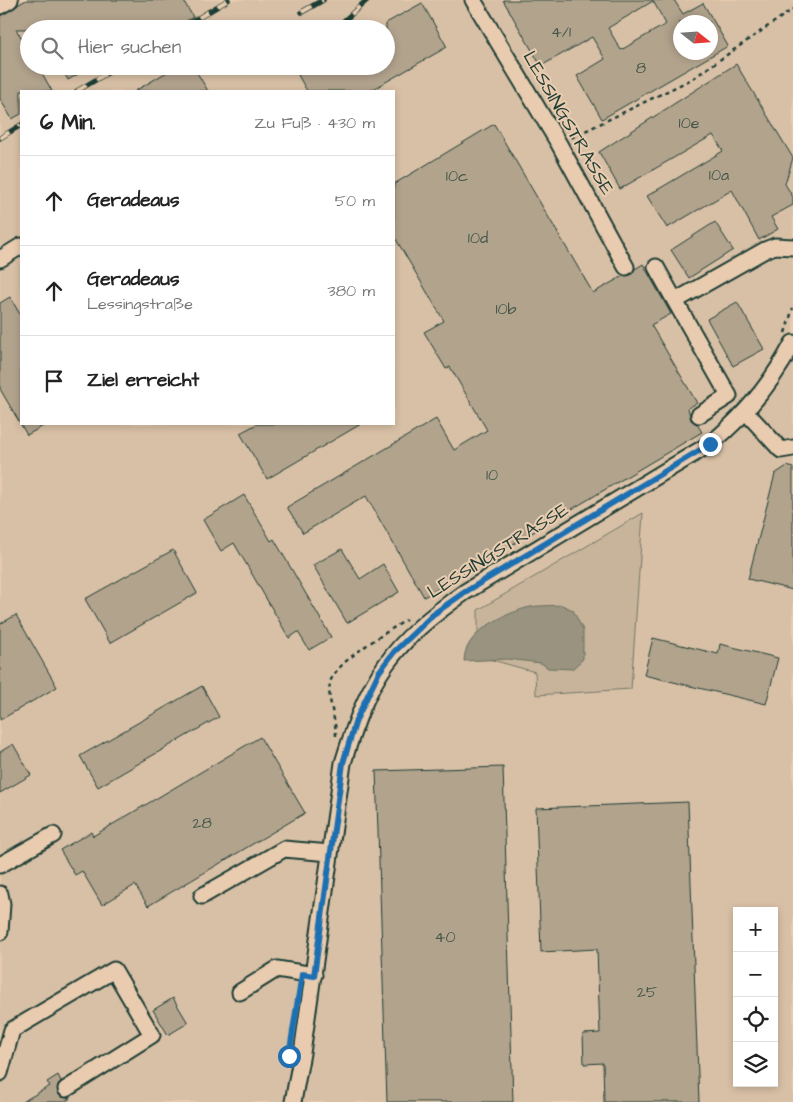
<!DOCTYPE html>
<html lang="de">
<meta charset="utf-8">
<style>
:root{--surface:#fff;--page:#f2f2f2;--text:#222;--muted:#767676;--line:#e0e0e0}
body{margin:0;font-family:"Architects Daughter",sans-serif;background:var(--page);color:var(--text)}
.controls{position:absolute;right:15px;bottom:15px;display:grid;overflow:hidden;border-radius:0px;box-shadow:0 2px 8px #0003}
.controls button{width:45px;height:45px;display:grid;place-items:center;padding:0;border:0;border-bottom:1px solid var(--line);background:var(--surface);color:var(--text);font:25px sans-serif}
.compass{position:absolute;left:673px;top:15px;width:45px;height:45px;border-radius:50%;background:var(--surface);box-shadow:0 2px 8px #0003;rotate:107deg}
.stop{position:absolute;width:15px;height:15px;margin:-11px;border:4px solid #1f6fb2;border-radius:50%;background:#fff}
.stop.end{background:#1f6fb2;border-color:#fff;box-shadow:0 1px 5px #0008}
.list{margin:0;padding:0;list-style:none}
h2{display:flex;justify-content:space-between;align-items:center;height:65px;margin:0;padding:0 20px;font-size:21px}
h2 small{font-size:16px;font-weight:400;color:var(--muted)}
.list li{display:grid;grid-template-columns:32px 1fr auto;gap:15px;align-items:center;box-sizing:border-box;height:90px;padding:0 20px;border-top:1px solid var(--line)}
.list b{display:block;font-size:19px;white-space:nowrap}
.list p{margin:0;font-size:16px;white-space:nowrap;color:var(--muted)}
.list em{font-size:16px;font-style:normal;color:var(--muted)}
.icon{flex:none;width:28px;height:28px;fill:none;stroke:currentColor;stroke-width:2;stroke-linecap:round;stroke-linejoin:round}
.map{position:relative;flex:none;width:793px;height:1102px;overflow:hidden}
.search{position:absolute;background:var(--surface);box-shadow:0 2px 8px #0003;left:20px;top:20px;width:375px;height:55px;display:flex;align-items:center;gap:12px;box-sizing:border-box;padding:0 18px;border-radius:28px;color:var(--muted);font-size:19px}
.panel{position:absolute;background:var(--surface);box-shadow:0 2px 8px #0003;left:20px;top:90px;width:375px;height:335px;border-radius:0px}
.map>svg:first-child{display:block}
.built{fill:#d8c0a6;fill-rule:evenodd}
.green{fill:#c8b49b;stroke:#747868}
.water{fill:#99937f;stroke:#687161}
.building{fill:#b2a38d;stroke:#1f3d34;fill-rule:evenodd}
.lines{fill:none;stroke-linecap:round;stroke-linejoin:round}
.minor-casing{stroke:#1f3d34;stroke-width:19}
.path{stroke:#1f3d34;stroke-width:2.5;stroke-dasharray:4 4;stroke-linecap:butt}
.minor{stroke:#e9ccb0;stroke-width:15}
.rail-casing{stroke:#1f3d34;stroke-width:5.5}
.rail{stroke:#e9ccb0;stroke-width:4;stroke-dasharray:11;stroke-linecap:butt}
.route{stroke:#1f6fb2;stroke-width:6}
.labels{text-anchor:middle;dominant-baseline:central;stroke-width:4;stroke-linejoin:round;paint-order:stroke}
.number-label{font-size:16px;fill:#44564a}
.street-label{font-size:19px;fill:#1f3d34;stroke:#e9ccb0}
</style>
<div class="map">
<svg width="793" height="1102" viewBox="0 0 793 1102">
<rect width="100%" height="100%" fill="#e9ccb0"/>
<filter id="ink" filterUnits="userSpaceOnUse"><feTurbulence type="fractalNoise" baseFrequency=".02" numOctaves="2"/><feDisplacementMap in="SourceGraphic" scale="10" xChannelSelector="R" yChannelSelector="G"/><feConvolveMatrix kernelMatrix="1 2 1 2 8 2 1 2 1" color-interpolation-filters="sRGB"/></filter>
<g filter="url(#ink)">
<path class="built" d="M0,0H793V1102H0ZM680,22H710V52H680ZM29,29H386V66H29ZM21,91H394V424H21ZM737,911H774V1083H737Z"/>
<path class="green" d="M643,513L631,689L536,695L535,672L478,656V610Z"/>
<path class="water" d="M562,605L573,610L583,630V659L572,669L548,668L541,663L507,659L464,661C464,633 502,615 526,608C537,605 550,606 562,605Z"/>
<path class="building" d="M26,0H183L193,17L173,29H16L29,51V66H38L52,91H21V114L12,119L0,99V16Z
M503,0H674L683,14L703,3L728,46L602,119L577,76L605,59L592,37L541,66ZM653,1L666,24L621,50L608,28ZM680,22H710V52H680Z
M422,3L447,47L370,91H307L298,75L312,66H386V23Z
M736,64L793,158L785,184L793,197V205L771,217L778,229L759,240L732,190L667,228L647,196L723,151L713,135L620,189L599,152Z
M60,66H92L68,80Z
M177,66H193L208,91H135Z
M494,124L593,293L623,276L631,275L635,269L643,264L671,314L651,325L697,403L688,408L691,420L697,424L702,432L424,597L366,496L303,533L287,507L436,419L454,450L487,430L450,367L446,369L424,332L444,321L394,236V184Z
M715,222L733,250L689,278L671,250Z
M10,297L21,316V424H47L27,435L0,389V303Z
M737,302L764,349L733,366L707,319Z
M257,424H361L267,479L240,433Z
M787,466L793,468V590L748,579L775,474Z
M244,495L271,541L274,539L331,637L309,650L298,632L289,638L234,543L221,551L203,520Z
M342,549L360,579L383,564L399,592L347,623L313,565Z
M173,550L197,593L110,643L85,599Z
M16,615L57,687L0,720V624Z
M653,638L718,654L720,644L778,658L766,704L644,675Z
M202,686L219,717L98,787L80,756Z
M260,737L305,813L148,906L135,885L102,905L82,871L75,875L60,850L91,832L93,836Z
M13,744L31,775L0,793V752Z
M503,767L513,1102H387L376,771Z
M688,802L699,1102H604L603,1063L584,1064L583,1034L600,1033L597,949L541,952L536,808Z
M173,998L188,1023L168,1035L153,1010Z
M58,1075L61,1081L58,1085V1094L62,1097L71,1098L64,1102H22L50,1086L47,1082Z"/>
<g class="lines">
<g class="minor-casing">
<path id="minor" d="M473,0L559,144L626,267
M0,6L10,0
M0,259L21,246
M656,267L675,301
M746,412L781,450L793,448
M699,415L729,396L675,301L765,250L775,246L793,247
M0,865L53,835
M0,894L2,904L0,932
M202,896L284,849L330,853
M240,992L277,969L314,975
M0,1073L12,1030L114,970L152,1035L66,1089
M293,1102L302,1053L343,763C369,676 391,644 465,592L710,444C745,416 772,383 793,343"/>
</g>
<path class="path" d="M571,138L692,79L793,9
M785,333L793,308
M336,736C336,718 327,700 330,683C334,662 389,631 406,620"/>
<use href="#minor" class="minor"/>
<g class="rail-casing">
<path id="rail" d="M302,12L323,0
M180,29L228,0
M335,29L367,0
M77,91L119,66
M0,138L21,125"/>
</g>
<use href="#rail" class="rail"/>
</g>
</g>
<g class="lines" filter="url(#ink)">
<path class="route" d="M289,1056L302,974L314,976L343,763L356,720L379,672L394,652L435,613L465,592L710,444"/>
</g>
<g class="labels">
<g class="number-label">
<text x="561" y="32">4/1</text>
<text x="641" y="68">8</text>
<text x="689" y="123">10e</text>
<text x="719" y="175">10a</text>
<text x="457" y="176">10c</text>
<text x="478" y="238">10d</text>
<text x="506" y="309">10b</text>
<text x="492" y="475">10</text>
<text x="202" y="823">28</text>
<text x="445" y="937">40</text>
<text x="647" y="992">25</text>
</g>
<g class="street-label">
<text transform="translate(568 123) rotate(60)">LESSINGSTRASSE</text>
<text transform="translate(498 551) rotate(-32)">LESSINGSTRASSE</text>
</g>
</g>
</svg>
<div class="controls">
<button>+</button>
<button>−</button>
<button><svg class="icon" aria-label="locate" viewBox="0 0 24 24"><circle cx="12" cy="12" r="6"/><path d="M12 2v4M12 18v4M2 12h4M18 12h4"/></svg></button>
<button><svg class="icon" aria-label="layers" viewBox="0 0 24 24"><path d="M12 4l9 5-9 5-9-5zM3 14l9 5 9-5"/></svg></button>
</div>
<svg class="compass" viewBox="-18 -18 36 36"><path d="M0-13l5 13h-10z" fill="#e53935"/><path d="M0 13l5-13h-10z" fill="#767676"/></svg>
<div class="stop" style="left:289px;top:1056px"></div>
<div class="stop end" style="left:710px;top:444px"></div>
<div class="search"><svg class="icon" aria-label="search" viewBox="0 0 24 24"><circle cx="10" cy="10" r="6"/><path d="M15 15l6 6"/></svg>Hier suchen</div>
<section class="panel">
<h2>6 Min.<small>Zu Fuß · 430 m</small></h2>
<ul class="list">
<li><svg class="icon" aria-label="ahead" viewBox="0 0 24 24"><path d="M12 20V5M6 11l6-6 6 6"/></svg><div><b>Geradeaus</b></div><em>50 m</em></li>
<li><svg class="icon" aria-label="ahead" viewBox="0 0 24 24"><path d="M12 20V5M6 11l6-6 6 6"/></svg><div><b>Geradeaus</b><p>Lessingstraße</p></div><em>380 m</em></li>
<li><svg class="icon" aria-label="arrive" viewBox="0 0 24 24"><path d="M6 21V4h12l-3 4 3 4H6"/></svg><div><b>Ziel erreicht</b></div></li>
</ul>
</section>
</div>
